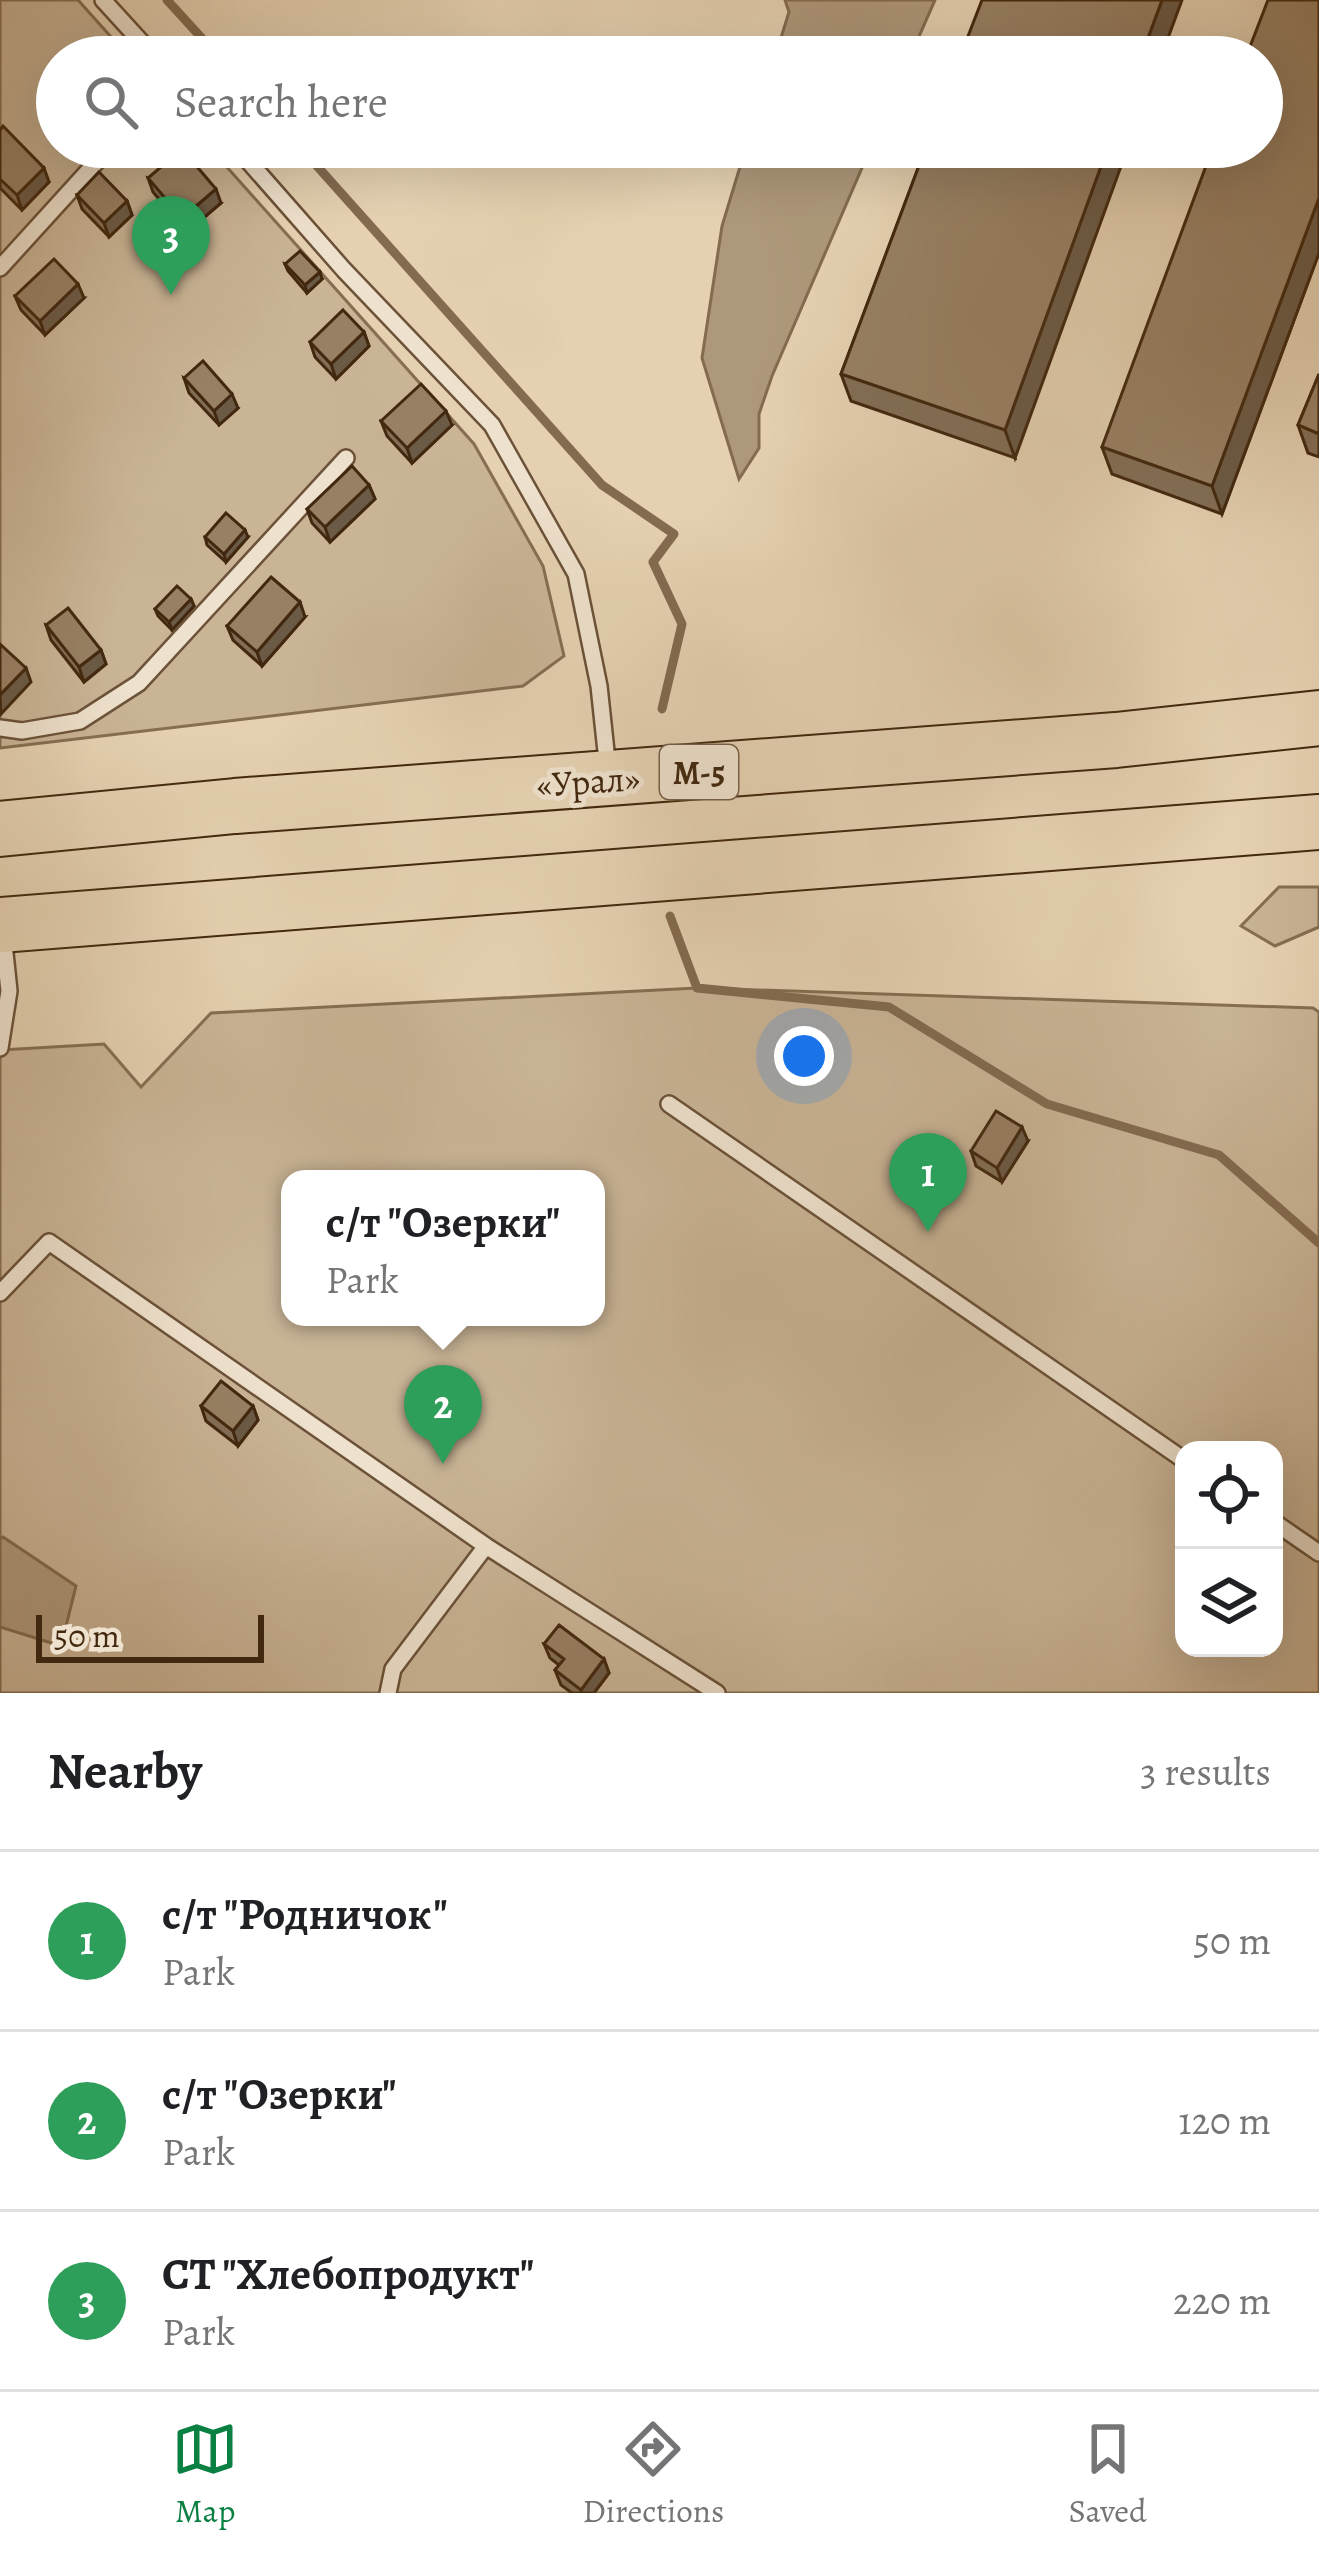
<!DOCTYPE html>
<meta charset="utf-8">
<style>
:root{--surface:#fff;--page:#f6f6f6;--text:#202124;--muted:#757577;--line:#e0e0e0;--accent:#0b8043}
body{margin:0;font-family:Alegreya,serif;background:var(--page);color:var(--text)}
.controls{position:absolute;right:36px;bottom:36px;display:grid;overflow:hidden;border-radius:24px;box-shadow:0 12px 48px #0002}
.controls button{width:108px;height:108px;display:grid;place-items:center;padding:0;border:0;border-bottom:3px solid var(--line);background:var(--surface);color:var(--text);font:60px sans-serif}
.scale{position:absolute;left:36px;bottom:30px;width:228px;box-sizing:border-box;padding-left:12px;border:6px solid #42280f;border-top:0;font-size:33px;line-height:42px;white-space:nowrap;color:#42280f;-webkit-text-stroke:9px #eee1cd;paint-order:stroke}
.you{position:absolute;left:804px;top:1056px;width:42px;height:42px;margin:-30px;border:9px solid #fff;border-radius:50%;background:#1a73e8;box-shadow:0 0 0 18px #1a73e833}
.badge{display:grid;place-items:center;width:78px;height:78px;border-radius:50%;background:var(--accent);color:#fff;font-size:39px;font-weight:700}
.pin{position:absolute;translate:-50% -99px;filter:drop-shadow(0 3px 6px #0008)}
.pin::after{content:'';position:absolute;top:63px;width:42px;height:36px;background:inherit;clip-path:polygon(0 0,100% 0,50% 100%)}
.popup{position:absolute;left:281px;top:1170px;width:324px;height:156px;box-sizing:border-box;display:grid;place-content:center;border-radius:24px;background:var(--surface);filter:drop-shadow(0 3px 9px #0005);font-size:39px;white-space:nowrap;color:var(--muted)}
.popup b{font-size:45px;color:var(--text)}
.popup::after{content:'';position:absolute;left:50%;top:100%;margin-left:-24px;border:24px solid transparent;border-top-color:var(--surface)}
.list{margin:0;padding:0;list-style:none}
h2{display:flex;justify-content:space-between;align-items:center;height:156px;margin:0;padding:0 48px;font-size:51px}
h2 small{font-size:39px;font-weight:400;color:var(--muted)}
.list li{display:grid;grid-template-columns:78px 1fr auto;gap:36px;align-items:center;box-sizing:border-box;height:180px;padding:0 48px;border-top:3px solid var(--line)}
.list b{display:block;font-size:45px;white-space:nowrap}
.list p{margin:0;font-size:39px;white-space:nowrap;color:var(--muted)}
.list em{font-size:39px;font-style:normal;color:var(--muted)}
.icon{flex:none;width:66px;height:66px;fill:none;stroke:currentColor;stroke-width:2;stroke-linecap:round;stroke-linejoin:round}
.map{position:relative;flex:none;width:1319px;height:1693px;overflow:hidden}
.search{position:absolute;background:var(--surface);box-shadow:0 12px 48px #0002;left:36px;right:36px;top:36px;height:132px;display:flex;align-items:center;gap:30px;box-sizing:border-box;padding:0 42px;border-radius:66px;color:var(--muted);font-size:45px}
.sheet{height:696px;background:var(--surface)}
nav{display:flex;justify-content:space-around;align-items:center;box-sizing:border-box;height:168px;border-top:3px solid var(--line);background:var(--surface);font-size:33px;color:var(--muted)}
nav a{display:grid;justify-items:center;gap:6px}
nav .on{color:var(--accent)}
.map>svg:first-child{display:block}
.green{fill:#c9b496;stroke:#866e52;stroke-width:3;fill-rule:evenodd}
.water{fill:#ae987b;stroke:#836b50;stroke-width:3}
.lines{fill:none;stroke-linecap:round;stroke-linejoin:round}
.stream{stroke:#836b50;stroke-width:9}
.lane-casing{stroke:#6b5238;stroke-width:20}
.highway-casing{stroke:#42280f;stroke-width:58}
.lane{stroke:#eee1cd;stroke-width:15}
.highway{stroke:#e5d1b2;stroke-width:54}
.wall{fill:#826e56;stroke:#42280f;stroke-width:3}
.shaded-wall{fill:#6a5a46;stroke:#42280f;stroke-width:3}
.building{fill:#978064;stroke:#42280f;stroke-width:3}
.labels{text-anchor:middle;dominant-baseline:central;stroke-width:10;stroke-linejoin:round;paint-order:stroke}
.shield{fill:#eee1cd;stroke:#766048;stroke-width:3}
.shield-label{font-size:33px;font-weight:bold;fill:#42280f}
.street-label{font-size:36px;fill:#42280f;stroke:#eee1cd}
</style>
<div class="map">
<svg width="1319" height="1693" viewBox="0 0 1319 1693">
<rect width="100%" height="100%" fill="#e5d1b2"/>
<filter id="stains"><feTurbulence type="fractalNoise" baseFrequency=".00167" numOctaves="4"/><feColorMatrix values="0 0 0 0 .2 0 0 0 0 .09 0 0 0 0 .02 0 0 0 .5 -.17"/></filter>
<radialGradient id="worn" r=".72"><stop offset=".6" stop-color="#630" stop-opacity="0"/><stop offset="1" stop-color="#630" stop-opacity=".3"/></radialGradient>
<path class="green" d="M0,0H78L129,57H57V147H209L474,444L543,566L564,656L523,686L0,748Z
M1279,887H1319V927L1275,946L1241,926Z
M697,988L1313,1008L1319,1012V1693H0V1050L104,1044L141,1087L211,1013ZM290,1179H596V1317H290ZM1184,1450H1274V1648H1184Z"/>
<path class="water" d="M785,0H935L910,57H775L789,12Z
M746,147H871L772,376L759,414V448L739,479L702,358L722,226Z
M3,1537L76,1586L61,1646L0,1627V1539Z"/>
<g class="lines">
<path class="stream" d="M167,0L219,57
M300,147L602,485L674,534L653,562L682,624L662,709
M670,916L697,988L889,1007L1047,1104L1219,1155L1319,1243"/>
<g class="lane-casing">
<path id="lane" d="M103,0L155,57
M236,147L344,270L492,425L576,574L599,686L608,770
M0,268L110,147
M0,728L22,731L80,721L139,683L346,458
M0,1048L9,991L3,934
M669,1104L1184,1460
M0,1293L49,1242L486,1546L717,1693
M1274,1522L1319,1553
M388,1693L393,1669L486,1546"/>
</g>
<g class="highway-casing">
<path id="highway" d="M0,829L235,806L1116,740L1319,718
M0,925L1319,822"/>
</g>
<use href="#lane" class="lane"/>
<use href="#highway" class="highway"/>
</g>
<path class="wall" d="M1319,0V253L1222,514L1112,474L1102,447Z
M0,130L49,182L22,210L0,188Z
M926,147L1015,458L851,401L841,374Z
M148,178L221,203L187,232L153,192Z
M77,195L127,201L132,215L109,237L82,209Z
M285,264L322,279L307,293L288,271Z
M15,296L84,298L45,335L21,310Z
M364,332L369,346L336,379L315,357L310,342Z
M1319,374V457L1308,453L1298,425Z
M184,378L238,408L219,425L189,393Z
M381,421L452,425L412,463L387,436Z
M369,485L375,499L330,542L312,523L307,509Z
M205,537H248L226,562L207,545Z
M191,599L194,606L172,630L158,616L155,609Z
M305,617L262,666L233,640L227,626Z
M46,625L101,650L106,664L84,682L51,640Z
M1028,1141L1002,1182L976,1166L971,1151Z
M201,1406H253L258,1420L238,1446L206,1421Z
M544,1644L604,1659L609,1673L594,1693H572L561,1685L555,1670L559,1665L550,1658Z"/>
<path class="shaded-wall" d="M1162,0H1182L1161,57H1141Z
M1108,147H1128L1015,458L1005,430Z
M44,168L49,182L22,210L17,195Z
M216,189L221,203L187,232L182,218Z
M1319,198V253L1222,514L1212,486Z
M127,201L132,215L109,237L104,223Z
M320,272L322,279L307,293L305,285Z
M78,284L84,298L45,335L40,321Z
M364,332L369,346L336,379L331,364Z
M232,394L238,408L219,425L214,411Z
M446,411L452,425L412,463L407,448Z
M369,485L375,499L330,542L325,527Z
M245,530L248,537L226,562L224,554Z
M191,599L194,606L172,630L169,622Z
M300,602L305,617L262,666L257,652Z
M101,650L106,664L84,682L79,667Z
M26,668L31,682L1,714L0,695Z
M1022,1127L1028,1141L1002,1182L997,1168Z
M253,1406L258,1420L238,1446L233,1431Z
M604,1659L609,1673L594,1693H582L581,1690Z"/>
<path class="building" d="M982,0H1162L1141,57H960Z
M1268,0H1319V198L1212,486L1102,447L1213,147H1262V57H1246Z
M116,42L129,57H104L102,55Z
M3,126L44,168L17,195L0,179V130Z
M926,147H1108L1005,430L841,374Z
M182,149L216,189L182,218L148,178Z
M99,172L127,201L104,223L77,195Z
M300,251L320,272L305,285L285,264Z
M54,259L78,284L40,321L15,296Z
M343,310L364,332L331,364L310,342Z
M203,361L232,394L214,411L184,378Z
M1319,374V434L1298,425Z
M421,384L446,411L407,448L381,421Z
M352,466L369,485L325,527L307,509Z
M226,513L245,530L224,554L205,537Z
M271,577L300,602L257,652L227,626Z
M177,586L191,599L169,622L155,609Z
M68,608L101,650L79,667L46,625Z
M0,644L26,668L0,695Z
M996,1111L1022,1127L997,1168L971,1151Z
M221,1381L253,1406L233,1431L201,1406Z
M559,1625L604,1659L581,1690L555,1670L564,1659L544,1644Z"/>
<g class="labels">
<rect class="shield" x="660" y="745" width="78" height="54" rx="9"/>
<g class="shield-label">
<text x="699" y="772">М-5</text>
</g>
<g class="street-label">
<text transform="translate(588 781) rotate(-4)">«Урал»</text>
</g>
</g>
<rect width="100%" height="100%" filter="url(#stains)"/>
<rect width="100%" height="100%" fill="url(#worn)"/>
</svg>
<div class="controls">
<button><svg class="icon" aria-label="locate" viewBox="0 0 24 24"><circle cx="12" cy="12" r="6"/><path d="M12 2v4M12 18v4M2 12h4M18 12h4"/></svg></button>
<button><svg class="icon" aria-label="layers" viewBox="0 0 24 24"><path d="M12 4l9 5-9 5-9-5zM3 14l9 5 9-5"/></svg></button>
</div>
<div class="scale">50 m</div>
<div class="you"></div>
<div class="pin badge" style="left:928px;top:1232px;background:#2e9e5b">1</div>
<div class="pin badge" style="left:443px;top:1464px;background:#2e9e5b">2</div>
<div class="popup"><b>с/т &quot;Озерки&quot;</b>Park</div>
<div class="pin badge" style="left:171px;top:295px;background:#2e9e5b">3</div>
<div class="search"><svg class="icon" aria-label="search" viewBox="0 0 24 24"><circle cx="10" cy="10" r="6"/><path d="M15 15l6 6"/></svg>Search here</div>
</div>
<section class="sheet">
<h2>Nearby<small>3 results</small></h2>
<ul class="list">
<li><span class="badge" style="background:#2e9e5b">1</span><div><b>с/т &quot;Родничок&quot;</b><p>Park</p></div><em>50 m</em></li>
<li><span class="badge" style="background:#2e9e5b">2</span><div><b>с/т &quot;Озерки&quot;</b><p>Park</p></div><em>120 m</em></li>
<li><span class="badge" style="background:#2e9e5b">3</span><div><b>СТ &quot;Хлебопродукт&quot;</b><p>Park</p></div><em>220 m</em></li>
</ul>
</section>
<nav>
<a class="on"><svg class="icon" aria-label="map" viewBox="0 0 24 24"><path d="M3 6l6-2 6 2 6-2v14l-6 2-6-2-6 2zM9 4v14M15 6v14"/></svg>Map</a>
<a><svg class="icon" aria-label="directions" viewBox="0 0 24 24"><path d="M12 3l9 9-9 9-9-9zM9 14v-3h6M13 9l2 2-2 2"/></svg>Directions</a>
<a><svg class="icon" aria-label="saved" viewBox="0 0 24 24"><path d="M7 4h10v16l-5-4-5 4z"/></svg>Saved</a>
</nav>
